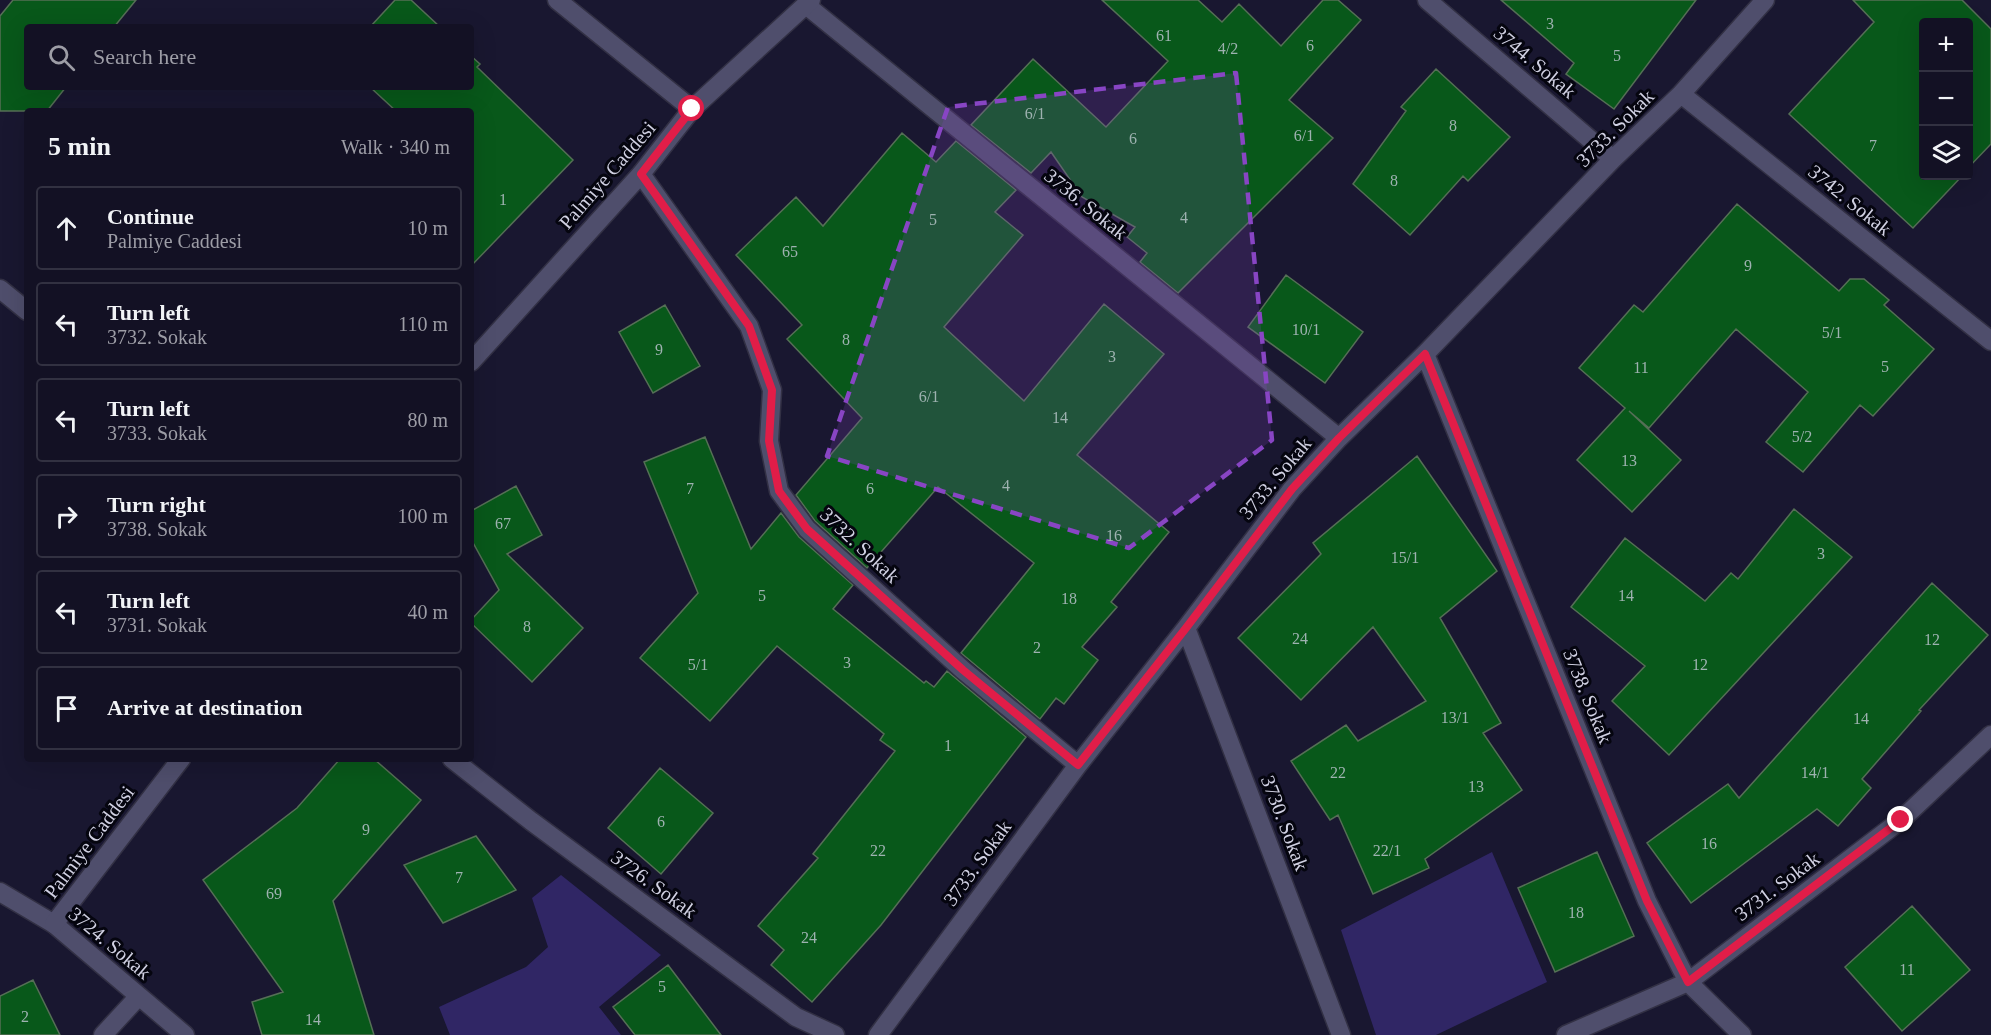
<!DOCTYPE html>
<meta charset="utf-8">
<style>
:root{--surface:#131124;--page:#201f31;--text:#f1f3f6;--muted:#9d9da6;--line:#323141}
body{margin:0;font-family:"Times New Roman",serif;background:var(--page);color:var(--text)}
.controls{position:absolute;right:18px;top:18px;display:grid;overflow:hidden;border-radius:6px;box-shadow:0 6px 24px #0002}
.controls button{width:54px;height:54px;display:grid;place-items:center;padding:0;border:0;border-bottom:2px solid var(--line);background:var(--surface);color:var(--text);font:30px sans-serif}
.stop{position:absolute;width:18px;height:18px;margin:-14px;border:4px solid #e11d48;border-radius:50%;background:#fff}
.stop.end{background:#e11d48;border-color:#fff;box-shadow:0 2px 6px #0008}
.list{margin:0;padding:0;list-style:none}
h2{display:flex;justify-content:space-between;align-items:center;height:78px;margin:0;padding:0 24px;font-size:26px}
h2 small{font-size:20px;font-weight:400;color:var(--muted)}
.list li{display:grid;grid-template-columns:39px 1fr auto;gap:18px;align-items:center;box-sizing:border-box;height:84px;margin:0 12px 12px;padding:0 12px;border:2px solid var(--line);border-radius:6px}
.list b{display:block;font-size:22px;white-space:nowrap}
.list p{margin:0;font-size:20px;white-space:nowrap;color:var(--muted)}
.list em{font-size:20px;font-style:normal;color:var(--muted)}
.icon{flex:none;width:33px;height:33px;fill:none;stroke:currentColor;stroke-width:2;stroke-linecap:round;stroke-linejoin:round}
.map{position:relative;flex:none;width:1991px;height:1035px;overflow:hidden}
.search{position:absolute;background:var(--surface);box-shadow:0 6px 24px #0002;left:24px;top:24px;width:450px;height:66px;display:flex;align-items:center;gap:15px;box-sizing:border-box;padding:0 21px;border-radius:6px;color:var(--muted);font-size:22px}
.panel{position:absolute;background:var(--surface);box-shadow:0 6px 24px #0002;left:24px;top:108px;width:450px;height:654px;border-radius:6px}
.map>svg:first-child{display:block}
.green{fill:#302665}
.building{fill:#08581a;stroke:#556f56;stroke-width:1.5}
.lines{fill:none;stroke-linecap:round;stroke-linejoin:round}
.street-casing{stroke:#323044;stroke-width:21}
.secondary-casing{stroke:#323044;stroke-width:21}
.street{stroke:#4f4e6c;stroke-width:18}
.secondary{stroke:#4f4e6c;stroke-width:18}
.route{stroke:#e11d48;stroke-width:8}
.marked{fill:#8845c4;fill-opacity:0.2;stroke:#8845c4;stroke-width:4.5;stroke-dasharray:12 8;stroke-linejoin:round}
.labels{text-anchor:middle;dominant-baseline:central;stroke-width:6;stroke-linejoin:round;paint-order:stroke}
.number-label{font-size:16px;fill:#9eb2b0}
.street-label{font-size:20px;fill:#d0d0e2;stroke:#05050f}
</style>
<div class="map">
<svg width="1991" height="1035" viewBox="0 0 1991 1035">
<rect width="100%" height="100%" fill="#191730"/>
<path class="green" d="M1492,852L1547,982L1436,1035H1376L1341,930Z
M561,875L661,955L599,1007L621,1035H450L439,1007L526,967L548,947L532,898Z"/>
<path class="building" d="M13,0H136L114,27H27V87H66L47,111H0V16Z
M395,0H411L440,27H370Z
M1102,0H1198L1222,22L1239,4L1281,46L1323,0H1338L1361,20L1289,100L1333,138L1178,293L1140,262L1147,253L1127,237L1135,227L1082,197L1051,152L1031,173L971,125L1033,59L1106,127L1168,61Z
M1501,0H1696L1614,109L1566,74L1574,63Z
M1853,0H1962L1991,29V144L1968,168V22H1923V176H1962L1913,228L1789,114L1874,22Z
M471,56L480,64L477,67L573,160L471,266V111H396L370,87H471Z
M1436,69L1510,137L1468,181L1463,176L1410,235L1353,184L1406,111L1401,107Z
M902,133L936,162L956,141L1016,190L995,212L1023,235L944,327L1024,401L1104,304L1164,354L1077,455L1169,532L1111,602L1117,607L1082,647L1098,660L1064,704L1056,698L1040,719L961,653L1034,563L938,487L867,568L815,521L796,495L862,418L787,339L802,325L736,255L796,197L823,226Z
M1737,204L1839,291L1850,279H1864L1889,300L1884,305L1934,349L1873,416L1860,405L1803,472L1766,442L1808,392L1736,329L1649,428L1629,411L1681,460L1632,512L1577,460L1625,408L1579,368L1634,305L1643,312Z
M1286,275L1363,332L1325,383L1248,327Z
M665,305L700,366L653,393L619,332Z
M705,437L751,549L781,513L799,537L853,585L833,609L924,683L926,681L934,687L947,671L1026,737L881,925L812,1002L771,965L784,950L758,926L818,858L813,854L895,751L880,740L884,734L777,646L710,721L640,658L698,593L644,462Z
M1417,456L1497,571L1440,618L1501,723L1483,733L1522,790L1425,859L1429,868L1373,894L1338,815L1330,820L1291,761L1346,725L1358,741L1426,701L1373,627L1301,700L1238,638L1321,554L1313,543Z
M516,486L542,535L507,554L583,628L532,682L471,623V620L499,590L471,539V511Z
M1794,509L1852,557L1669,755L1612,701L1645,666L1571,607L1625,538L1705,601L1731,573L1738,579Z
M1932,583L1988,635L1919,710L1921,711L1862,779L1871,788L1838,826L1817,809L1691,903L1647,843L1728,784L1739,798Z
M340,759H374L421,800L333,901L374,1035H262L252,1002L283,992L203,880L297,808Z
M660,768L713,813L661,874L608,828Z
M476,836L516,890L443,923L404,865Z
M1597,852L1634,936L1555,972L1518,888Z
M1912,906L1970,970L1902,1031L1845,967Z
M668,965L721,1035H635L613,1007Z
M33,980L60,1035H0V996Z"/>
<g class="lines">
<g class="street-casing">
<path id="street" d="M557,0L692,109
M1427,0L1613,159
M806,5L1339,438
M1681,94L1991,341
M641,174L749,326L772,390L769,441L779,491L807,529L963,670L1078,765
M0,289L27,311
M1425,354L1647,901L1688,982L1742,1035
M1186,628L1341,1035
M452,759L531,821L796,1017L835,1035
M0,892L54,924L185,1035
M103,1035L139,996
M878,1035L1078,765L1186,628L1292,489L1339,438L1425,354L1613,159L1681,94L1765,0
M1566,1035L1688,982L1901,820L1991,735"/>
</g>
<g class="secondary-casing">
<path id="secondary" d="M471,362L641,174L692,109L811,0
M54,924L181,759"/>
</g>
<use href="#street" class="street"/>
<use href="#secondary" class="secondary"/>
</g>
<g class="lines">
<path class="route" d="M692,109L641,174L749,326L772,390L769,441L779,491L807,529L963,670L1078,765L1186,628L1292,489L1339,438L1425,354L1647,901L1688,982L1901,820"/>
</g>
<path class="marked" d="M1236,73L1272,440L1129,548L827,456L948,107Z"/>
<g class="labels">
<g class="number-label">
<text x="1550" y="23">3</text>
<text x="1164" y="35">61</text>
<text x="1310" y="45">6</text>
<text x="1228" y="48">4/2</text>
<text x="1617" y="55">5</text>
<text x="1035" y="113">6/1</text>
<text x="1453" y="125">8</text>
<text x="1304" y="135">6/1</text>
<text x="1133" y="138">6</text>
<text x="1873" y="145">7</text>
<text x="1394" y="180">8</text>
<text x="503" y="199">1</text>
<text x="1184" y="217">4</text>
<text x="933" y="219">5</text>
<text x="790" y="251">65</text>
<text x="1748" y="265">9</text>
<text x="1306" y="329">10/1</text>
<text x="1832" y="332">5/1</text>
<text x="846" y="339">8</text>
<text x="659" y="349">9</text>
<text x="1112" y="356">3</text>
<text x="1885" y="366">5</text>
<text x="1641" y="367">11</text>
<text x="929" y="396">6/1</text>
<text x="1060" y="417">14</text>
<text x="1802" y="436">5/2</text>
<text x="1629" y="460">13</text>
<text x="1006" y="485">4</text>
<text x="690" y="488">7</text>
<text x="870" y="488">6</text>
<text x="503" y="523">67</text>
<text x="1114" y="535">16</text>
<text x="1821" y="553">3</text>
<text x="1405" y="557">15/1</text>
<text x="762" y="595">5</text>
<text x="1626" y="595">14</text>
<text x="1069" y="598">18</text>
<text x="527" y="626">8</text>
<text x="1300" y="638">24</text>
<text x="1932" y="639">12</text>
<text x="1037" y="647">2</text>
<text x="847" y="662">3</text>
<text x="698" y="664">5/1</text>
<text x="1700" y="664">12</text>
<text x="1455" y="717">13/1</text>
<text x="1861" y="718">14</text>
<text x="948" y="745">1</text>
<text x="1338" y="772">22</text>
<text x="1815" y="772">14/1</text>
<text x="1476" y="786">13</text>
<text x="661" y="821">6</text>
<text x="366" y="829">9</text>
<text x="1709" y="843">16</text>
<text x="878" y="850">22</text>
<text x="1387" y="850">22/1</text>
<text x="459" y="877">7</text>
<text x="274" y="893">69</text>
<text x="1576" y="912">18</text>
<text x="809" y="937">24</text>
<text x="1907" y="969">11</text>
<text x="662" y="986">5</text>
<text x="25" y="1016">2</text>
<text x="313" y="1019">14</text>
</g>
<g class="street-label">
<text transform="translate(1535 62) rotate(40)">3744. Sokak</text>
<text transform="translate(1615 128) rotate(-45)">3733. Sokak</text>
<text transform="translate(607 175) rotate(-49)">Palmiye Caddesi</text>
<text transform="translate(1850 200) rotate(39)">3742. Sokak</text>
<text transform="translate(1086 204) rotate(39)">3736. Sokak</text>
<text transform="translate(1275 478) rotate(-50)">3733. Sokak</text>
<text transform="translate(860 545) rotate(43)">3732. Sokak</text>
<text transform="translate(1588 696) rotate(68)">3738. Sokak</text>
<text transform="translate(1285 823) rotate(69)">3730. Sokak</text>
<text transform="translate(89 842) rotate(-53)">Palmiye Caddesi</text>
<text transform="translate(977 863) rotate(-54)">3733. Sokak</text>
<text transform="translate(654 884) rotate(36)">3726. Sokak</text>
<text transform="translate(1777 886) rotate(-37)">3731. Sokak</text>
<text transform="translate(110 943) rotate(40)">3724. Sokak</text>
</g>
</g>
</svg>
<div class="controls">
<button>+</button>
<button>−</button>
<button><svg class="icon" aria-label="layers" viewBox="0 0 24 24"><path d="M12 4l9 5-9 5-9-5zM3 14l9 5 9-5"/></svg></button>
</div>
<div class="stop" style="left:692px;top:109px"></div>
<div class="stop end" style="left:1901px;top:820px"></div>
<div class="search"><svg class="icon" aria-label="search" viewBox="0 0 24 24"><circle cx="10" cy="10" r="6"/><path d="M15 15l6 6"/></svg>Search here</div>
<section class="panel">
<h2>5 min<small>Walk · 340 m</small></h2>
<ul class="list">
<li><svg class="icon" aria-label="ahead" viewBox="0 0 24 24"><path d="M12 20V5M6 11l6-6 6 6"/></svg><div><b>Continue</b><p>Palmiye Caddesi</p></div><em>10 m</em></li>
<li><svg class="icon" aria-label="left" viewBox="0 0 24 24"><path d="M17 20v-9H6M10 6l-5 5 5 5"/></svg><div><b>Turn left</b><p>3732. Sokak</p></div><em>110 m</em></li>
<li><svg class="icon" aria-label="left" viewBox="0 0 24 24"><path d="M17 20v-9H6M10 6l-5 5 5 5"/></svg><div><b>Turn left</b><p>3733. Sokak</p></div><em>80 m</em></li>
<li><svg class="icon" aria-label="right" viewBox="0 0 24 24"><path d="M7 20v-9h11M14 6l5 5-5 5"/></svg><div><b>Turn right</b><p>3738. Sokak</p></div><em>100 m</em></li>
<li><svg class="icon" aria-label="left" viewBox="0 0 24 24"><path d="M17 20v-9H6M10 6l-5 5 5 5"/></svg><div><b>Turn left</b><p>3731. Sokak</p></div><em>40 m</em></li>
<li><svg class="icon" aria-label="arrive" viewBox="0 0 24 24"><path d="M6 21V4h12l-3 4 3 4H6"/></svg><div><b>Arrive at destination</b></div></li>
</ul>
</section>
</div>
